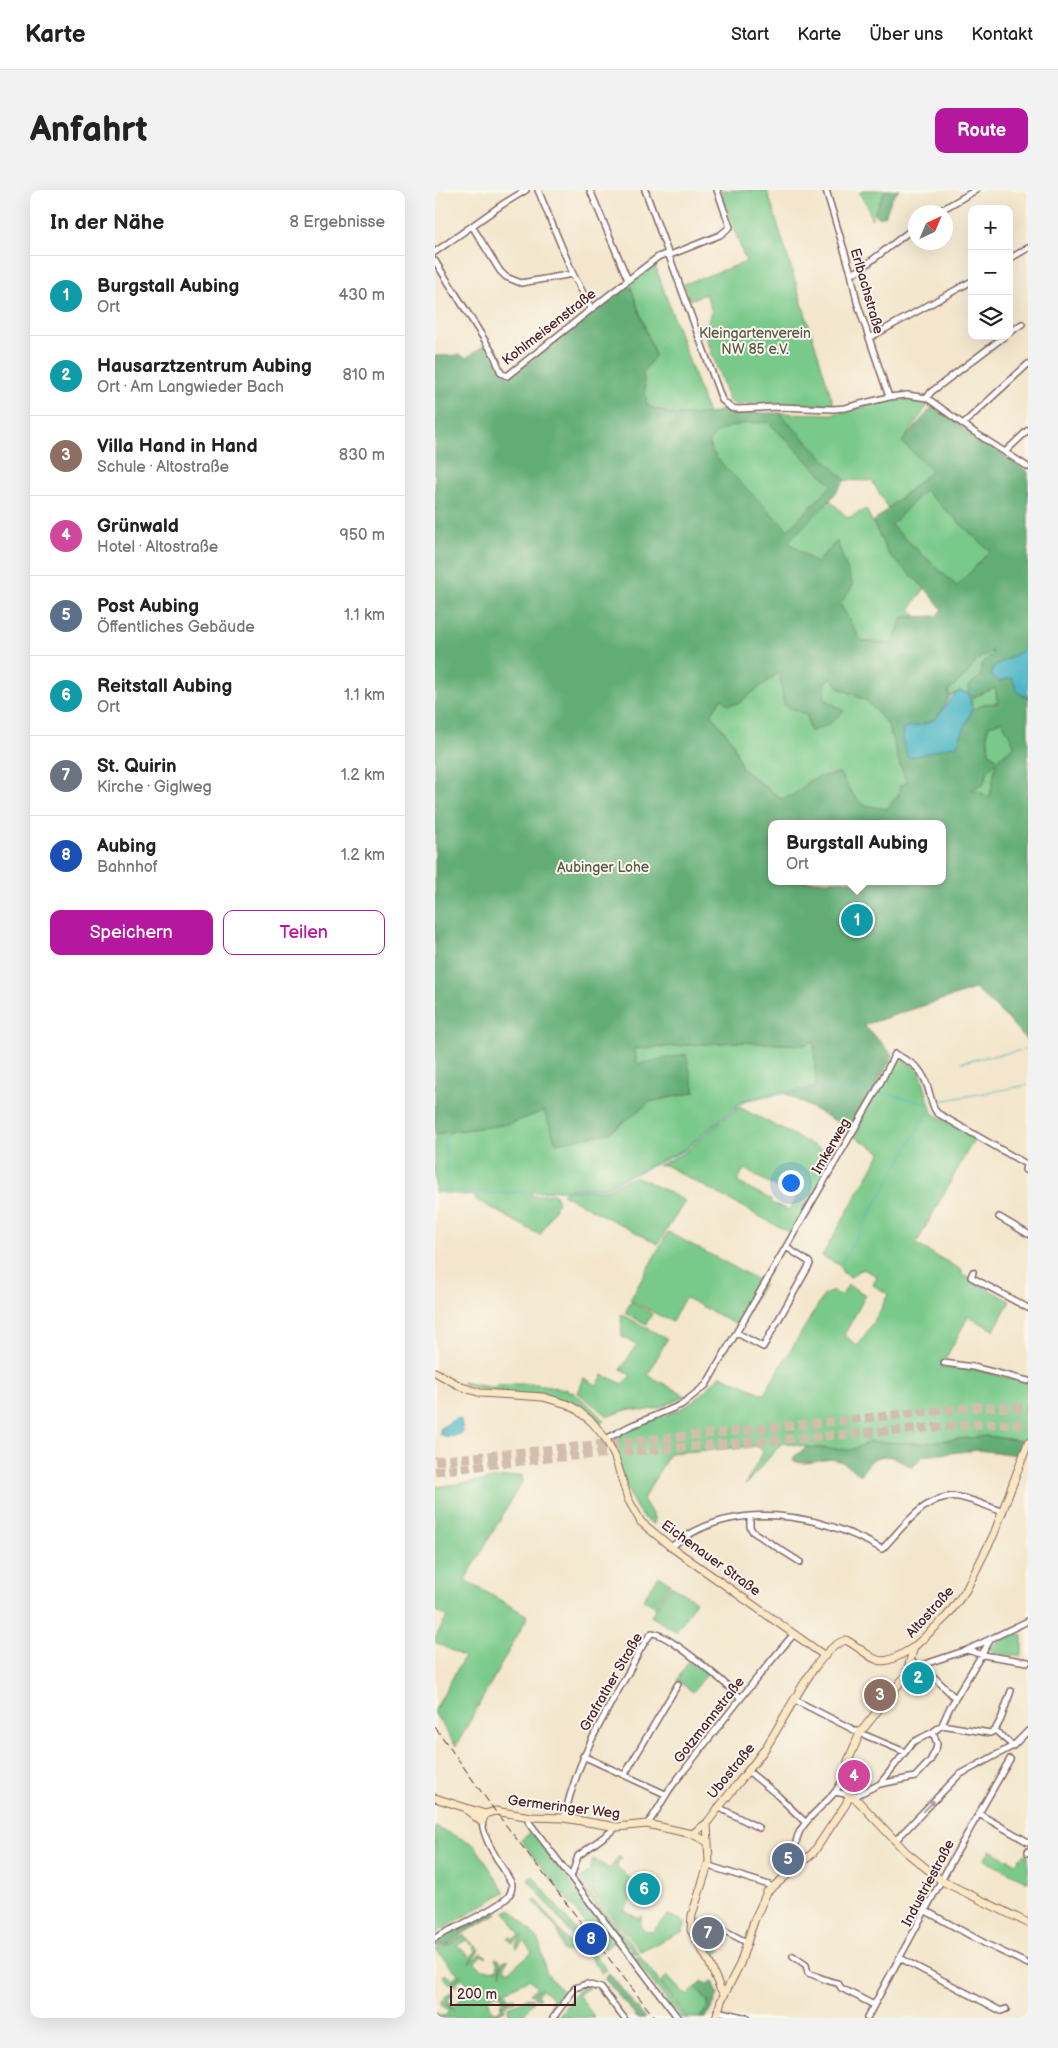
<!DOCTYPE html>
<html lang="de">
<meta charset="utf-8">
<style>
:root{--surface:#fff;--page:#f2f2f2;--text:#222;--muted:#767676;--line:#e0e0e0;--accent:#b5179e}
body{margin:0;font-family:"Balsamiq Sans",sans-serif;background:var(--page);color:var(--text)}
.controls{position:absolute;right:15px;top:15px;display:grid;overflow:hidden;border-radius:10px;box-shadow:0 5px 20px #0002}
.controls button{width:45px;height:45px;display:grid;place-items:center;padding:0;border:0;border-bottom:1px solid var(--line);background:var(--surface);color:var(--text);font:25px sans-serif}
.compass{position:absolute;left:473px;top:15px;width:45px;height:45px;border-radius:50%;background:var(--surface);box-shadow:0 5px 20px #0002;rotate:44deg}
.scale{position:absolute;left:15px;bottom:12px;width:126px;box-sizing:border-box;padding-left:5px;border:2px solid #4a1f2b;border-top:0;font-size:14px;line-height:18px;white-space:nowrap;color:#4a1f2b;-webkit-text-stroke:4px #fbf7ec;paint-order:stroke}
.you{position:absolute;left:355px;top:992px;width:18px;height:18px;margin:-12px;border:4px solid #fff;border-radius:50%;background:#1a73e8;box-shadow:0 0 0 8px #1a73e833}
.badge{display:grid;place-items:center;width:32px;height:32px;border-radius:50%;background:var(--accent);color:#fff;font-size:16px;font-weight:700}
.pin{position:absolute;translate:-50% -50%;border:2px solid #fff;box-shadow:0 1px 5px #0006}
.popup{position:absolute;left:333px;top:630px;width:178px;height:65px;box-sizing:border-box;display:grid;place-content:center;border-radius:10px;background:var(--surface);filter:drop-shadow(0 1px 4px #0005);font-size:16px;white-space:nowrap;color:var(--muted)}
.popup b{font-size:19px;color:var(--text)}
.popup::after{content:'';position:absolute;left:50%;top:100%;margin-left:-10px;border:10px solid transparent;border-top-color:var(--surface)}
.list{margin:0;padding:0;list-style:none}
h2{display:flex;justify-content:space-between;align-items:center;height:65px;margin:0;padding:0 20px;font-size:21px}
h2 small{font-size:16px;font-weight:400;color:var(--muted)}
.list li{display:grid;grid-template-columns:32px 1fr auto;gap:15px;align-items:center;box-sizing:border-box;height:80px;padding:0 20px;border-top:1px solid var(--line)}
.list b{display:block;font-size:19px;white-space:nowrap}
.list p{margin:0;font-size:16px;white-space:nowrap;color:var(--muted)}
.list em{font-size:16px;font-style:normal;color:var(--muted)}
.actions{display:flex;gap:10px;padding:15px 20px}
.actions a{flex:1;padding:11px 0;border:1px solid var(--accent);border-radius:10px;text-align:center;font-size:18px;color:var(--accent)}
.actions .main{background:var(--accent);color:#fff}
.icon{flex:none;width:28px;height:28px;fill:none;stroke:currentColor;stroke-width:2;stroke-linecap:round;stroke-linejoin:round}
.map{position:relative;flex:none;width:593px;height:1828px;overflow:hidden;border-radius:10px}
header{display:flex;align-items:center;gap:30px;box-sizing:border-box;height:70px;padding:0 25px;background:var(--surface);border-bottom:1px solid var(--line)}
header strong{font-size:24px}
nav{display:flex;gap:28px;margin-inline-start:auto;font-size:18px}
.intro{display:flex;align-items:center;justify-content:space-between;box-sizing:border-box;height:120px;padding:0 30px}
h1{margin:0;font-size:35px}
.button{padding:12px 22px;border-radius:10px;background:var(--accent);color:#fff;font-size:18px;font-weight:700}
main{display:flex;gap:30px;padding:0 30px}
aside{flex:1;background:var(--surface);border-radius:10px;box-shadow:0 5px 20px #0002}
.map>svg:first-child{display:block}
.green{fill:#79c98a;stroke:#62745a}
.forest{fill:#62ad76;stroke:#566650;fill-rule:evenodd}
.water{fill:#49b6c4;stroke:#4a6a78}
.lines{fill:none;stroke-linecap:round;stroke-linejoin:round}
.stream{stroke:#49b6c4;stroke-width:1}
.highway-tunnel{stroke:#d1beac;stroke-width:9;stroke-dasharray:9 4.5;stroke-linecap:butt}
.street-casing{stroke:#856563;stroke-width:8}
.secondary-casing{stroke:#856563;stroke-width:9}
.street{stroke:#fff;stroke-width:5}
.secondary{stroke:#fae7c3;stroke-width:7}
.rail{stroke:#4a1f2b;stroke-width:1;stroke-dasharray:8 4;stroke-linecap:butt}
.oneway{stroke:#ae9aa0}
.labels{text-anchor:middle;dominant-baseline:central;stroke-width:4;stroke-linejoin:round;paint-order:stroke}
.street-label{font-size:14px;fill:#4a1f2b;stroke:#fbf7ec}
.park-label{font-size:14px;fill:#5a5a4c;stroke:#fbf7ec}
</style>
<header>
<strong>Karte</strong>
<nav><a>Start</a><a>Karte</a><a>Über uns</a><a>Kontakt</a></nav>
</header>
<div class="intro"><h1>Anfahrt</h1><a class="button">Route</a></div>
<main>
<aside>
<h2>In der Nähe<small>8 Ergebnisse</small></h2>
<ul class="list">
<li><span class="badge" style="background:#0f9aa8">1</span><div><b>Burgstall Aubing</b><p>Ort</p></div><em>430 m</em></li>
<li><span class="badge" style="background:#0f9aa8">2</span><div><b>Hausarztzentrum Aubing</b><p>Ort · Am Langwieder Bach</p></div><em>810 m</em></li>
<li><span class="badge" style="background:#8d6e63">3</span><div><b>Villa Hand in Hand</b><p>Schule · Altostraße</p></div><em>830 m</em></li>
<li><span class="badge" style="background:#d1479c">4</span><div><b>Grünwald</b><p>Hotel · Altostraße</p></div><em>950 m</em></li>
<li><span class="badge" style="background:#5c6f8a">5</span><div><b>Post Aubing</b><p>Öffentliches Gebäude</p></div><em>1.1 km</em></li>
<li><span class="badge" style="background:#0f9aa8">6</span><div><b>Reitstall Aubing</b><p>Ort</p></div><em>1.1 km</em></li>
<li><span class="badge" style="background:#6b7280">7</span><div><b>St. Quirin</b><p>Kirche · Giglweg</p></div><em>1.2 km</em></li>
<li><span class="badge" style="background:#1a4fb4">8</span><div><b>Aubing</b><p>Bahnhof</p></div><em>1.2 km</em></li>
</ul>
<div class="actions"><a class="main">Speichern</a><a>Teilen</a></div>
</aside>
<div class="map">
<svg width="593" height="1828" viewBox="0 0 593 1828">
<rect width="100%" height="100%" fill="#fbf7ec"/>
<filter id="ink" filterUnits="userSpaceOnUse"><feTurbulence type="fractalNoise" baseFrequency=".02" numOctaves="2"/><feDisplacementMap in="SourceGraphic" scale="10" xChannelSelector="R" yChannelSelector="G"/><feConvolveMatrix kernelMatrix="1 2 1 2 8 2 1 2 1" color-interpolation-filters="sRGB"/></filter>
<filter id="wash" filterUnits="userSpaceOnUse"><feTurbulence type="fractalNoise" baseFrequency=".0096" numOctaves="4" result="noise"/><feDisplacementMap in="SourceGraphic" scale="20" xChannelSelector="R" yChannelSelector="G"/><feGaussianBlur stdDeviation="1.12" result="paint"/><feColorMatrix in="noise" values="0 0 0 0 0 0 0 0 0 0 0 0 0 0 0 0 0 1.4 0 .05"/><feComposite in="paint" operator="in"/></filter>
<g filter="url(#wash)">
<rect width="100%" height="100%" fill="#f3e6cc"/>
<path class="green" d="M285,0H332L399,216L343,213L301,215L294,211L269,141L277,122L271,104L255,110L249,94L311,72Z
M430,0H450L443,19L436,29L433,17L424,3Z
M220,75L273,224L240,225L212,216L208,182L220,165L195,95Z
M472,209L492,212L493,215L467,252L498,280L453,318L437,291L410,290L344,223L397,224L454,211Z
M333,232L397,295L353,340C334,321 279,276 274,252C285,232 313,234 333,232Z
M489,300L555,361L522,397L456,335Z
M395,310L413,328L431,319L454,365L490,398L475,419L483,427H468L457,454L426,451L405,414L402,351L381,373L353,352Z
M557,461V464L546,475V486L534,496L535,499L533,504L524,501L515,506L513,501L531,485L543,469Z
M344,482L372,525L375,542L409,521L389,508L391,491L398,488L404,498L432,511L454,535L464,572L472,593L452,619L428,615L419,606L404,583L374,591L360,605L347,609L307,579L297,551L276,524L287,508L304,513Z
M560,498L563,513L550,514L537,520L536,508Z
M567,531L580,556L563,569L554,563L552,541L555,535Z
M562,571L555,607L536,599L549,593L553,580Z
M379,851L381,897L313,909L305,913L249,960L170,997L96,1002L97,1006L120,1004L123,1012L105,1045L40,1009L41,1006L0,1002V944L74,934L109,921L174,943L215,912L260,902L203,874L198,859L302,852L368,855Z
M461,867H465L485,881L497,923L539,949L481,1054L528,1081L526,1084L575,1111L559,1140L533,1127L506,1177L537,1179L593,1193V1247L586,1251L552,1246L484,1253L434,1252L416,1260L371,1257L348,1252L310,1295L328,1262L323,1256L235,1263L208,1309L220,1329L219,1334C198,1330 183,1272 176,1252C190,1232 219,1231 239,1222C258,1214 272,1199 285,1185L329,1204L389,1105L398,1101L406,1107L413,1095L431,1105L409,1145L423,1156L445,1121L453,1104L438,1095L442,1086L428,1079L423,1081L416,1087L407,1082L406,1076L387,1066L446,962L417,945Z
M304,917L401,967L373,1015L309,979L302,992L337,1010L336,1013L354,1020L361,1010L370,1016L371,1020L357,1044L230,975L223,976L249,963Z
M198,987L212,991L250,1011L223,1054L127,1004L130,1001L171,1000Z
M233,1042L329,1093L304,1136L251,1108L249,1109L237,1132L195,1110Z
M196,1112L217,1124L211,1134L190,1123Z
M186,1124L232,1149L213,1185L251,1206L224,1218L208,1221L195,1219L173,1226L143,1203L149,1188L162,1195L168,1185L188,1194L196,1185L186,1179L202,1154L187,1147Z
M27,1192L54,1197L79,1194H102L130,1199L139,1203L154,1215L169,1231L163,1235L137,1214L37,1198Z
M87,1285L88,1290L30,1390L93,1426L21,1556L0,1524V1520L29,1467L0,1452V1448L12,1427L0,1420V1297Z
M224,1386L235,1393L220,1417L208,1409Z
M236,1395L261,1411L241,1442L216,1426Z
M583,1443L587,1445V1466L558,1463L555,1459L561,1452Z
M253,1472L257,1474H261L273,1483L258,1502L242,1490Z
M0,1637L39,1654L70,1702L0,1744Z
M97,1642L180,1751L170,1759L86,1650Z
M555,1660L580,1673L589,1664L593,1666V1692L549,1670Z
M184,1666L187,1669L183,1671L182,1678L202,1694L194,1704L196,1709L189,1721L205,1729L207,1725L205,1736L210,1741L217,1742L233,1725L251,1732L248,1741L205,1761L145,1688L155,1681L158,1669L175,1679Z
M140,1685L203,1763L196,1764L194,1762L197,1760L194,1756L191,1758L141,1690Z
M98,1686L172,1780L167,1783L93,1689Z
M101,1709L141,1762L128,1761L123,1740L98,1711Z
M76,1719L104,1750L111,1783L128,1802L119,1814L116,1812L118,1808L107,1799L102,1805L105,1808L100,1809L98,1806L107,1796L97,1805L95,1804L102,1796L94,1789L71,1801L74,1808L79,1807L81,1811L73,1813L66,1798L72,1814L71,1816L65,1814L68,1811L65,1803L53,1809L58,1823L66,1820V1815L70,1818V1820L54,1827L52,1823L51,1828H0V1823L9,1826L14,1821L5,1814L7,1810L19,1821L8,1809L15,1802L18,1805L13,1810L18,1817L37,1798L27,1788L21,1793L25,1798L17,1793L27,1784L15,1794L8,1787L11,1783L17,1789L23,1784L1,1760L15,1755L29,1745L38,1754L37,1755L31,1750L22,1755L35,1767L41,1761L38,1757L40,1755L44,1760L34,1773L46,1763L51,1766V1768L47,1765L40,1772L47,1779L63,1780L62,1772L60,1768L65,1770L66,1784L67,1772L70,1770H74L70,1773V1780H76L97,1762L89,1751L82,1758L81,1754L88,1746L77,1753L73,1748L75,1746L78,1749L85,1745L70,1722Z
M265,1729L292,1743L285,1761L278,1768L270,1759L259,1740Z
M204,1765L252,1828H245L199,1768Z
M232,1786L248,1803L250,1802L253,1805L266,1793L274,1817L264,1828H254L226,1792Z
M149,1797L154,1798L143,1804L160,1828L123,1827L143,1800Z
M92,1807L97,1809L98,1813L92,1819L88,1828H83L74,1824L73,1818L74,1816L84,1813Z"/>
<path class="forest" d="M450,0H464L456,10L451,24L446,28L442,26L440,22Z
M195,95L220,166L208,182L212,216L240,225L273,224L288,220L299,223H344L410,290L395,310L353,352L381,373L402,351L418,396L405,414L426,451L457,454L468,427L502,426L507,419L490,398L454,365L438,332L497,281L467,252L498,216L593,282V452L588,460L558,477L564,491L577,488L583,503L593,507V852L573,829L540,799L429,835L458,865L417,940L351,904L373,899L388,898L381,897L379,851L368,855L302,852L198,859L203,874L251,864L260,902L215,912L174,943L121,953L109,921L74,934L0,944V166L25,165L31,168L50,155L74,188ZM333,232L397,295L353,340L289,276L276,261L274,252C286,232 313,234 333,232ZM489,300L555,361L522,396L456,336ZM557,461V464L546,475V486L534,496L535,499L533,504L536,508L560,498L563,513L550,514L537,520L522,555L473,567L468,538L486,535L503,527L515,506L513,501L531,485L543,469ZM344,482L349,515L372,525L375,542L395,534L409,521L389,508L391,491L398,488L404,498L432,511L453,535L464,572L472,593L465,595L464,605L452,619L428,615L419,606L404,583C394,585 381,586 373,592C360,602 364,604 346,609L307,579L297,551L276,524L287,508L293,515L304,513ZM567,531L580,556L563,569L554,563L552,541L555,535ZM561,572L555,607L537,599L549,593L553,580ZM337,634H507V691H337Z
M552,1246L586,1251L582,1265L543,1260L488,1266L477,1278C466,1270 453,1262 439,1269C434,1272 429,1280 426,1285C418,1280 410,1272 401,1270C388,1267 370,1278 358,1270L359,1267L371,1257L416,1260L434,1252L484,1253Z
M60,1718L63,1724L30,1742L14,1754L0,1758V1750Z
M174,1783L210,1828H202L169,1788Z
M267,1791L271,1794L278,1791L283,1804L279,1814L271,1828H264L274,1817L273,1812L260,1798Z"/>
<path class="water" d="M593,452V507L583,503L577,488L564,491L556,486L558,477L588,460Z
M524,501L534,504L537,520L522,555L473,568L467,549L468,538C479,536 495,535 503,526C512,517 513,508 524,501Z
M21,1228L26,1229L28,1242C22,1247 11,1248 4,1244L6,1238Z"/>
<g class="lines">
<path class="stream" d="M534,504L558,489
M527,872L593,859
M490,884L499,911
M441,903L458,905L495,915
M500,912L593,895
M503,920L532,937
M10,945L13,992
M199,985L249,961L306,914L314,910C359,903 391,892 437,902
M13,994L14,1001
M0,1000L62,1003L89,1002
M128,1001L170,999L192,988
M99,1002H117
M405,1076L496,917"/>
</g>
</g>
<g filter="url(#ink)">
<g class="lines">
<path class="highway-tunnel" d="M0,1271L542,1217L593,1218
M0,1281L113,1268L542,1234H593"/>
<g class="street-casing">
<path id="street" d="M103,0L138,84L156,118
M155,0L193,90
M210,0L287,210L296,218L303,219L343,217L398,219L410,218L454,207L472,205L492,208L539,242L593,277
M391,0L416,83L422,112L454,207
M503,22L541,0
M37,36L65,81L71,87L86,93L138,84
M0,62L68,14L91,0
M235,65L285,45L295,37L282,0
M574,69L593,58
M0,71L59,165L66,183L72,186L193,90L223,67L233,63
M416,83L423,81L480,37
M574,143L587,134
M434,148L537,91
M492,208L496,202L570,146
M528,234L593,174
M570,262L593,240
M564,1027L593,1044
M538,1082L536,1087L593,1118
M302,1143L328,1157L375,1074L374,1072L351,1057
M509,1173L538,1177L593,1191
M171,1249L195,1236L246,1215L271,1195L439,905L460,864C482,875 489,880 495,905C497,912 498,918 502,923L591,974L590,980L593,981
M315,1326V1337L318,1342L365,1372
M236,1357C297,1307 384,1323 447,1359C467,1339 492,1301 524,1307C539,1310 554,1317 568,1322
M532,1460L548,1465L593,1472
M475,1471L496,1484L520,1508
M472,1485L481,1477L532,1460L593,1431
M360,1510L425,1543L470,1562
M507,1535L555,1543L560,1540L578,1556
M560,1540L566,1529L576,1501
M148,1566L230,1604
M313,1581L340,1603L370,1632
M190,1584L243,1494
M445,1594L478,1552L498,1542
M400,1602L420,1606L445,1594L480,1587L495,1571L501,1559L502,1554L498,1542L507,1535L514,1519L556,1449
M283,1617L324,1638
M544,1624L593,1652
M93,1626V1631L243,1828
M129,1628C142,1571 165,1532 193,1483C200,1470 207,1453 217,1443C233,1443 291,1494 305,1507
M212,1634C222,1623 228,1608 237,1596C277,1545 316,1493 359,1444
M460,1651L524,1585L578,1556L593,1541
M593,1661V1663
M367,1674C346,1643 384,1622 400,1602C404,1596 408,1590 411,1585
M274,1676L334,1695L336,1697
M136,1687L143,1666L182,1637
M491,1721L551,1754L593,1774
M279,1735L313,1753
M0,1748C20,1737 56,1722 72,1708C76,1704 77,1699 77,1694C66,1673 50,1655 47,1632
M358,1766L371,1775L373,1783C383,1786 393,1792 403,1793L406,1798L439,1815
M465,1768L566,1821L571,1819
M282,1821L312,1828
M118,1828L140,1798L151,1794L166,1798L189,1828
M432,1828L519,1667L575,1569"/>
</g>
<g class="secondary-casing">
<path id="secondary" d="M0,1182L27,1197L46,1203L108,1207L132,1214L141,1219L157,1232L171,1249L180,1267L193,1309L206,1332L236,1357L390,1466
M414,1606L422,1610L471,1662L507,1691L593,1733
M0,1608L50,1624L60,1621L96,1627L129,1628L182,1637L212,1634L257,1644L273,1652
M32,1620L47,1632L50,1624
M257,1644L272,1633
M289,1803L285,1798L274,1772L256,1740L257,1725L274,1672L272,1633C290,1608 311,1585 329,1560C348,1534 381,1458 411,1450C444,1469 440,1482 479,1457
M281,1828L286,1811L305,1774L319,1731L332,1702L378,1663L411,1614L414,1606L411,1590L413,1571L425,1543L471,1485L479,1457L512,1426L531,1400L559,1344L593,1253"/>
</g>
<use href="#street" class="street"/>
<use href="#secondary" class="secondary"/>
<path class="rail" d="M0,1537L60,1621L220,1828"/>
</g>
<defs><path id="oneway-shaft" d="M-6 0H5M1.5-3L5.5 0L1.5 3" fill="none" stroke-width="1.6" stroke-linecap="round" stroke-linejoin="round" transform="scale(1.25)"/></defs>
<use class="oneway" href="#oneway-shaft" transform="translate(494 1616) rotate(-46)"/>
</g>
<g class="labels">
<g class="street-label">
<text transform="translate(432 101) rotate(74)">Erlbachstraße</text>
<text transform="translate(114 137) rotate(-38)">Kohlmeisenstraße</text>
<text transform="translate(396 956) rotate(-60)">Imkerweg</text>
<text transform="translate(276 1368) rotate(36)">Eichenauer Straße</text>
<text transform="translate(495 1422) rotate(-48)">Altostraße</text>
<text transform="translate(176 1492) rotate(-60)">Grafrather Straße</text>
<text transform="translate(274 1530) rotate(-52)">Gotzmannstraße</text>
<text transform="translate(296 1581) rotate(-51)">Ubostraße</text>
<text transform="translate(129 1617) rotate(7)">Germeringer Weg</text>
<text transform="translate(493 1693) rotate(-62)">Industriestraße</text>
</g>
<g class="park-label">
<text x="320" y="143">Kleingartenverein<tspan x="320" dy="16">NW 85 e.V.</tspan></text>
<text x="168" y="677">Aubinger Lohe</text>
</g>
</g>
</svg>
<div class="controls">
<button>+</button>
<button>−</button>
<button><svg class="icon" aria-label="layers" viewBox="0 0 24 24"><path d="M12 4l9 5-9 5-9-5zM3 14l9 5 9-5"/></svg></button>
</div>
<svg class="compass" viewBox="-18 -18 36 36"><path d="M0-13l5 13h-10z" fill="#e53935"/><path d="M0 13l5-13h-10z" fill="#767676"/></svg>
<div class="scale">200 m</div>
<div class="you"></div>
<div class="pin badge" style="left:422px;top:730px;background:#0f9aa8">1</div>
<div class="popup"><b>Burgstall Aubing</b>Ort</div>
<div class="pin badge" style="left:483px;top:1488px;background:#0f9aa8">2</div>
<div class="pin badge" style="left:445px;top:1505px;background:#8d6e63">3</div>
<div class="pin badge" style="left:419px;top:1586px;background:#d1479c">4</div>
<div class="pin badge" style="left:353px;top:1669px;background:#5c6f8a">5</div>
<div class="pin badge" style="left:209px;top:1699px;background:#0f9aa8">6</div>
<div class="pin badge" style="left:273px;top:1743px;background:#6b7280">7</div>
<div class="pin badge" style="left:156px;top:1749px;background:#1a4fb4">8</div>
</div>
</main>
